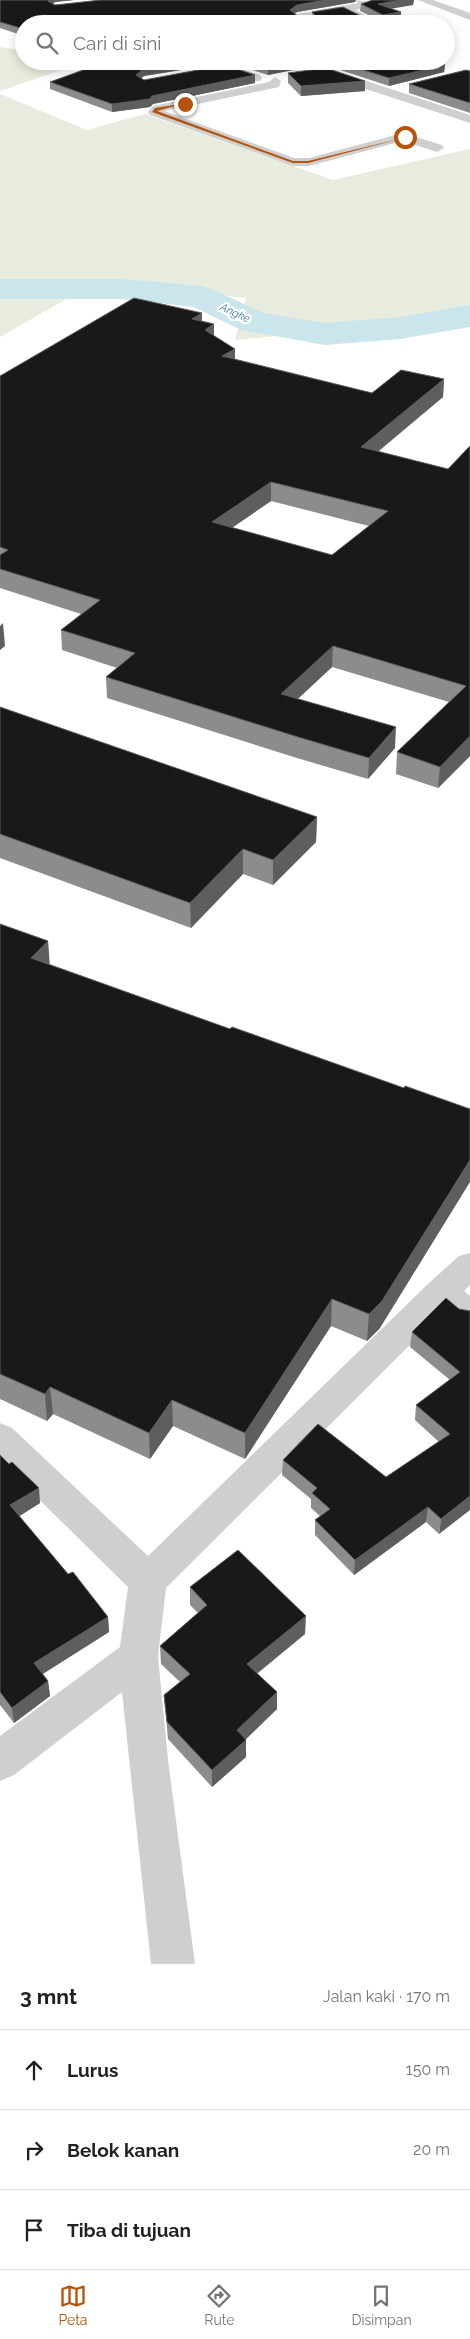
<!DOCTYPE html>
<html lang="id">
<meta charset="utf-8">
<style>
:root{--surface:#fff;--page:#f6f6f6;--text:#202124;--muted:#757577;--line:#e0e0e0;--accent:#b45309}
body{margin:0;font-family:Raleway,sans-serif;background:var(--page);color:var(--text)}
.stop{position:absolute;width:15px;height:15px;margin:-11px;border:4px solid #b45309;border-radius:50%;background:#fff}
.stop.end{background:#b45309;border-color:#fff;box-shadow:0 1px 5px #0008}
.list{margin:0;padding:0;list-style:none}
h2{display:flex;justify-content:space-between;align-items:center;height:65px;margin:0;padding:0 20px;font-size:21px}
h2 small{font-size:16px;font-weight:400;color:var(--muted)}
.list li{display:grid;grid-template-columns:32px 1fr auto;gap:15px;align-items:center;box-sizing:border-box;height:80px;padding:0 20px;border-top:1px solid var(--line)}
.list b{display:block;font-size:19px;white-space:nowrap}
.list em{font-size:16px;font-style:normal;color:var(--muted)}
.icon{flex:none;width:28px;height:28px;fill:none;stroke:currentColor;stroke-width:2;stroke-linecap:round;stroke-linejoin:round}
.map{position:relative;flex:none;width:470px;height:1964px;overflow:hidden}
.search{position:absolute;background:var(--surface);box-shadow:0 2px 12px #0003;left:15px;right:15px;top:15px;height:55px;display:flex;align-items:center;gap:12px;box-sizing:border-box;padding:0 18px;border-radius:28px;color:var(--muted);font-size:19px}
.sheet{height:305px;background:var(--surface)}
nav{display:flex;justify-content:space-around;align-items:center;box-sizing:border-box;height:70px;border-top:1px solid var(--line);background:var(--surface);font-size:14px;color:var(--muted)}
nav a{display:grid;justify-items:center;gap:2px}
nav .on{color:var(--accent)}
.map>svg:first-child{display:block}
.green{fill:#e8ecde}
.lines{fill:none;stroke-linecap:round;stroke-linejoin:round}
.river{fill:#cae5ec;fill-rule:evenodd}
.minor{fill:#cfcfcf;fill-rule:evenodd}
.wall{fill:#8c8c8c;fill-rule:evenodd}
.shaded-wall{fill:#5e5e5e}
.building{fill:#191919;stroke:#5e5e5e;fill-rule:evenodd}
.route{fill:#b45309}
.labels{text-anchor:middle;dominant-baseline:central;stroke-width:5;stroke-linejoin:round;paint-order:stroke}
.far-water-label{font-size:11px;font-style:italic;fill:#3b7e90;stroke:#fff}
</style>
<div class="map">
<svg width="470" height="1964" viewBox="0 0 470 1964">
<rect width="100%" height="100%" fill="#fff"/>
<path class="green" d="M0,47L24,51V61L81,63L0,91Z
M0,94L87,130L145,114L333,180L470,149V317L235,340L246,298L96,282L0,337Z"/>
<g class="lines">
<path class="river" d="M0,279H122L202,286L214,290L263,313L325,323L400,317L470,305V327L400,339L325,345L241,330L194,307L122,299H0Z"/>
<path class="minor" d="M356,0L371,2V6L355,10L383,24H368L343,12L308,18L315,24H301L292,17L297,14L358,3Z
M418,0H433L470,13V20Z
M199,61H217L260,75L262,78L260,81H252Z
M330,69L470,115V123L326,76L324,73Z
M275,77L281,81L279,87L164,111L294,158H309L403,133L442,145L444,148L437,152L403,141L309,166H293L150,115L148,112L153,106L269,82Z
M470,1253V1285L464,1291L470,1296V1326L458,1322L444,1311L166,1588L158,1656L168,1760L195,1964H151L122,1692L14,1775L0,1781V1736L120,1647L128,1587L0,1461V1423L12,1428L148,1556L429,1283L459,1256Z"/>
</g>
<path class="wall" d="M0,0H74L55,2L53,4L55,5L101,0H356L355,2L297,12L295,14L300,18L312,19V12L367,19L24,24V36L0,28Z
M368,0H414L413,5L391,8L401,19L383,22L360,11L361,4L372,1Z
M79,61H205V66L144,76L141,78L144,80L255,75V83L153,104L150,107L112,112L50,89V82L91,67Z
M225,61H433L445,65L444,72L389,86L328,66L308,67L268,75Z
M470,71V113L409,93V84Z
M288,73L365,81V91L301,96L288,83Z
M202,313V321L214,324V336L235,360L372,393L444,379L443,397L378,452L448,469L470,446V756L438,788L396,774L397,752L449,702L332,667L298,699L395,748L368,779L297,758L107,698L106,677L117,668L62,650L61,630L81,614L0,588V376ZM271,501L369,526L332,555L232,528Z
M0,707L317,817L316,842L273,885L243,874L191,928L0,858Z
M0,924L48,941L49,964L230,1029L380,1328L367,1341L331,1326L245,1459L173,1426L150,1459L53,1414L47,1421L0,1399Z
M459,1309L470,1311L439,1534L426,1522L354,1575L315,1535V1520L320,1516L311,1508V1499L282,1475L283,1460L386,1477L439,1442L415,1420L416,1405L450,1380L410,1347L412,1332Z
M0,1455L40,1503L19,1516L68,1574L108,1617L109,1632L43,1674L48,1681L50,1696L14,1723L0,1705Z
M190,1587L305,1634L257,1674L277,1692V1709L245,1739L246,1757L212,1787L168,1739L164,1695L180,1682L161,1664L160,1646L198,1613L190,1605Z"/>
<path class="shaded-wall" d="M49,0H74L55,2L48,8V1Z
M326,0H356L355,2L297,12L290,17V10L297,5Z
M401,0H414L413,5L378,11V4Z
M401,12V19L383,22V15Z
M189,61H205V66L144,76L136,83V75L143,69Z
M300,61H308V67L268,75V68Z
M445,65L444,72L389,86V78Z
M255,75V83L153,104L150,107L112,112V104Z
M365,81V91L301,96V86Z
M202,313V331L192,319Z
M214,324V341L205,330Z
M235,349V367L222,356Z
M444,379L443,397L360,466L361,447Z
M271,482V501L212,541V522Z
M3,623L5,646L0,650V626Z
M333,646L332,667L280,715L281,694Z
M396,727L395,748L368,779L369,758Z
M470,736V756L438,788L440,767Z
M317,817L316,842L273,885V860Z
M243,849V874L191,928L190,903Z
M48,941L50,967L31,958Z
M470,1160V1182L380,1328L367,1341L369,1314Z
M332,1299L331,1326L245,1459V1433Z
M50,1387L53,1414L47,1421L45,1394Z
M172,1400L173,1426L150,1459L149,1433Z
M39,1488L40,1503L12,1521L10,1505Z
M470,1496V1510L439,1534L441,1519Z
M428,1507L426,1522L354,1575L355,1560Z
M306,1616L305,1634L246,1682L247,1664Z
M108,1617L109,1632L36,1678L34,1663Z
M48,1681L50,1696L14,1723L12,1708Z
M277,1692V1709L237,1748V1730Z
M246,1740V1757L212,1787V1770Z"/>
<path class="building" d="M0,0H49L48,1L55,5L101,0H326L297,5L290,10L300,18L315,19L317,17L312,12L343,7L367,19L385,24H24V29L0,22Z
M373,0H401L378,4L401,12L383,15L361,4Z
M94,61H189L143,69L136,75L144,80L225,65L255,75L152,96L150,99L112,104L50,82L100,64Z
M248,61H300L268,68Z
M335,61H433L445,65L389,78Z
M326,68L365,81L301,86L288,73Z
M466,70L470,71V103L409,84Z
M134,298L202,313L192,319L214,324L205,330L235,349L222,356L372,393L401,370L444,379L361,447L448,469L470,446V736L440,767L397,752L466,686L333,646L281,694L396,727L369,758L298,737L106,677L135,653L61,630L100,600L0,569V555L8,550L0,547V376ZM271,482L388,511L332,555L212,522Z
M0,707L317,817L273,860L243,849L190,903L0,834Z
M0,924L48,941L31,958L230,1029L232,1027L404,1088L405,1086L470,1109V1160L382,1301L369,1314L332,1299L245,1433L172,1400L149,1433L50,1387L45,1394L0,1374Z
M446,1298L459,1309L470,1311V1496L441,1519L428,1507L355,1560L315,1520L330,1509L312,1493L317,1488L283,1460L318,1424L386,1477L450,1434L416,1405L460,1372L412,1332Z
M0,1455L9,1464L12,1462L39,1488L10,1505L68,1574L73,1572L108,1617L34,1663L48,1681L12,1708L0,1692Z
M238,1550L306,1616L247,1664L277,1692L237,1730L246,1740L212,1770L167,1722L164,1695L190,1674L160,1646L207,1605L190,1587Z"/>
<path class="route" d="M186,103L157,111L293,161H308L407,137L308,163H293L152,112L155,108Z"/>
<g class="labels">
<g class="far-water-label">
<text transform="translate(235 313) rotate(25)">Angke</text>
</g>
</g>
</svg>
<div class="stop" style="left:405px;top:137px"></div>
<div class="stop end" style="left:185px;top:104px"></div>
<div class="search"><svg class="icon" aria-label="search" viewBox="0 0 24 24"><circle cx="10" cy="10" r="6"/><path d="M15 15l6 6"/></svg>Cari di sini</div>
</div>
<section class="sheet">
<h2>3 mnt<small>Jalan kaki · 170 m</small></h2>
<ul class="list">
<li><svg class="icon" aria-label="ahead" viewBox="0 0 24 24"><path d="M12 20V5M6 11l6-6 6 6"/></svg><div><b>Lurus</b></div><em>150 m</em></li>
<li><svg class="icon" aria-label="right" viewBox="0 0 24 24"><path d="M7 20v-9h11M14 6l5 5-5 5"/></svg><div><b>Belok kanan</b></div><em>20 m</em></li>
<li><svg class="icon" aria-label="arrive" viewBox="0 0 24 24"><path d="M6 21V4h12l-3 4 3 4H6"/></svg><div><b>Tiba di tujuan</b></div></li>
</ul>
</section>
<nav>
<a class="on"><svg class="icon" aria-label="map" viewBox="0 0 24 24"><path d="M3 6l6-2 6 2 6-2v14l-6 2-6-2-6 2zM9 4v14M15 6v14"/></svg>Peta</a>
<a><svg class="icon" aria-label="directions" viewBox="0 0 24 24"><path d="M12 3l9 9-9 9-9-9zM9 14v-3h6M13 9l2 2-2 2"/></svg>Rute</a>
<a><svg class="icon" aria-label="saved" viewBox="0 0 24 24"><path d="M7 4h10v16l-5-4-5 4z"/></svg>Disimpan</a>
</nav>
